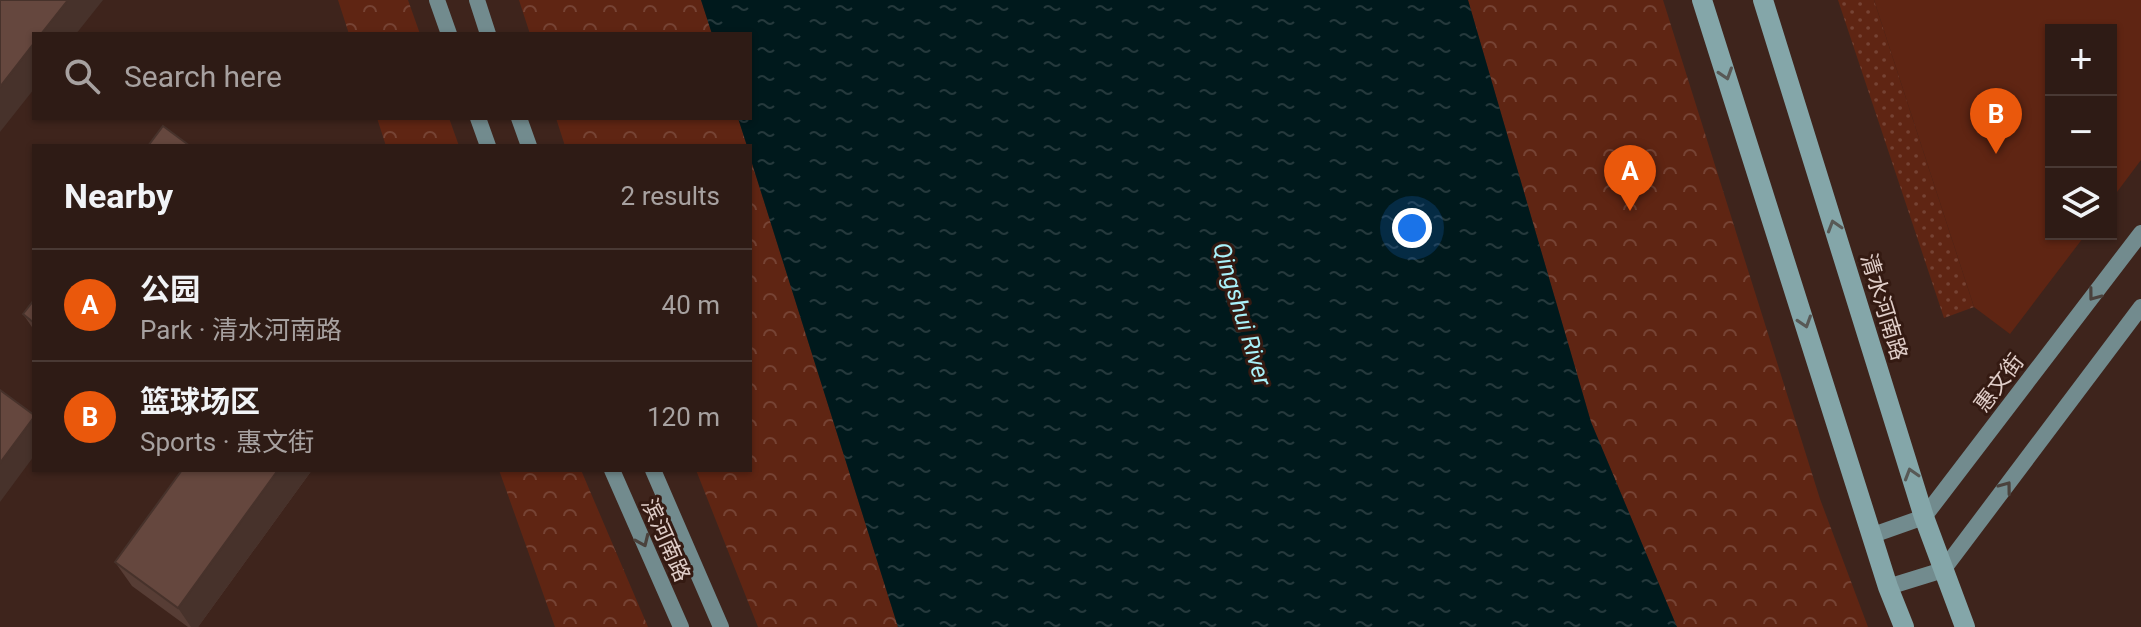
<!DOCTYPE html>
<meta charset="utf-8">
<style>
:root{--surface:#2e1b15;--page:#36241e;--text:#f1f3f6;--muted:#a7a1a0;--line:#493934;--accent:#ea580c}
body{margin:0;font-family:Roboto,"Noto Sans SC",sans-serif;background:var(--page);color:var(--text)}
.controls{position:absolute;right:24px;top:24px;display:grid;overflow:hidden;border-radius:0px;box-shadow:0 2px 6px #0004}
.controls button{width:72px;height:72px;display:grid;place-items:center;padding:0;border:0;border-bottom:2px solid var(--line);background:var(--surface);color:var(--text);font:40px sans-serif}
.you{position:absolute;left:1412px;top:228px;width:28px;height:28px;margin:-20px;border:6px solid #fff;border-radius:50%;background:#1a73e8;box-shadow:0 0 0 12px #1a73e833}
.badge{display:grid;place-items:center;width:52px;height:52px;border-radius:50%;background:var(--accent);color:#fff;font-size:26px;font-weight:700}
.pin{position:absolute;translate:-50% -66px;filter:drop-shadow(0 2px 4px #0008)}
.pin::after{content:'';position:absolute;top:42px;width:28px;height:24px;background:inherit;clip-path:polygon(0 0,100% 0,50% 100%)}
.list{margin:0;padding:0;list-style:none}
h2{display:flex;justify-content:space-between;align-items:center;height:104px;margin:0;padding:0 32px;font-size:34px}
h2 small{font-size:26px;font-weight:400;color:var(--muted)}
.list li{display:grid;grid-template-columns:52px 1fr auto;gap:24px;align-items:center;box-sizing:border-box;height:112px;padding:0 32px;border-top:2px solid var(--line)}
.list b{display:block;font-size:30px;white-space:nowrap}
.list p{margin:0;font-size:26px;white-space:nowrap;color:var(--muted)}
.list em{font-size:26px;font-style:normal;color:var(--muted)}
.icon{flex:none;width:44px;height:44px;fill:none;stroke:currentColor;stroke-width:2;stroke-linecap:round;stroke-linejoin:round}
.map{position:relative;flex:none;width:2141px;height:627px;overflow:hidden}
.search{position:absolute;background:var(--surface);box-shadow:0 2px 6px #0004;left:32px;top:32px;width:720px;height:88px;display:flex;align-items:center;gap:20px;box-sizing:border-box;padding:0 28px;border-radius:0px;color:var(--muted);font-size:30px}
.panel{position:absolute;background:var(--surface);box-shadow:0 2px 6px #0004;left:32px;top:144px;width:720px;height:328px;border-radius:0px}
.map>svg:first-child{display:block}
.grass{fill:url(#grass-dots)}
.park{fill:url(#park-crowns)}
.pitch{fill:#5f2513}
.water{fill:url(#water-ripples)}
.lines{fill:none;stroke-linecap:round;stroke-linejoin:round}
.secondary{stroke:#728b8e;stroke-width:16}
.primary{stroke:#84a6a9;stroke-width:20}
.wall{fill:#573d35}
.shaded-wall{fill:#47322b}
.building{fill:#65473e;stroke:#47322b;stroke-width:2}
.oneway{stroke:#585956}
.oneway2{stroke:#4a423d}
.labels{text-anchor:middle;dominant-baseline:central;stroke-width:6;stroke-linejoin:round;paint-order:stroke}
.street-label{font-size:22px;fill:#e0cec9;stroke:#341a12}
.water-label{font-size:24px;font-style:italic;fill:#a9f1f9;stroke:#341a12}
</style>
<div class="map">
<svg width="2141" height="627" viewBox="0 0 2141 627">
<defs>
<pattern id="grass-dots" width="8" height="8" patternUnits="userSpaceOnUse" patternTransform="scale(2)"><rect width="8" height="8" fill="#5f2513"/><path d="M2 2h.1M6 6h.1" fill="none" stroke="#764334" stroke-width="1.8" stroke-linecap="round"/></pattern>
<pattern id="park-crowns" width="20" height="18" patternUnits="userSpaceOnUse" patternTransform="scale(2)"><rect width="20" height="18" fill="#5f2513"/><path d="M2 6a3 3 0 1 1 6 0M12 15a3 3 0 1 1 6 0" fill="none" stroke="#764334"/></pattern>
<pattern id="water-ripples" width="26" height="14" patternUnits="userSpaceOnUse" patternTransform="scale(2)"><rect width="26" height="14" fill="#00191c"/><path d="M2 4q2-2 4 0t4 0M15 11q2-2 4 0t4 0" fill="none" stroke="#25393c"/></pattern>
</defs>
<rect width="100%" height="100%" fill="#3e241c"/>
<path class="grass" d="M1838,0H1874L1974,307L1944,318Z"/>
<path class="park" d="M338,0H408L420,34H349Z
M519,0H701L712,34H530Z
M1468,0H1663L1820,499L1868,627H1677L1591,422Z
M377,118H449L459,146H386Z
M556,118H738L747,146H565Z
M750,157L898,627H758L696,470H750Z
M499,470H581L648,627H555Z"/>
<path class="pitch" d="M1874,0H2141V160L2111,200V30H2051V234H2086L2010,334L1974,307Z"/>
<path class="water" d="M701,0H1468L1591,422L1677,627H898L750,157V146H747L738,118H750V34H712Z"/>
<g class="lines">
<path class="secondary" d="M437,0L449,34
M477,0L488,34
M478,118L488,146
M519,118L529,146
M612,470L681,627
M653,470L721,627
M1873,535L1924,517L2141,233
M1888,587L1943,570L2141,307"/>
<path class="primary" d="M1702,0L1888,587L1904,627
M1763,0L1924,517L1965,627"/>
</g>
<path class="wall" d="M34,300V330L23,314Z
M182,470H312L198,627H188L132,586L115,562Z"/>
<path class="shaded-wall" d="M68,0H103L76,34H41Z
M34,43V89L0,132V87Z
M34,417V456L0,502V463Z
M278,470H312L198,627H191L178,608Z"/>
<path class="building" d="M0,0H68L41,34H34V43L0,87Z
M163,126L190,146H148Z
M34,300V323L23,314Z
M0,390L34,415V417L0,463Z
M182,470H278L178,608L115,562Z"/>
<defs><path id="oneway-chevron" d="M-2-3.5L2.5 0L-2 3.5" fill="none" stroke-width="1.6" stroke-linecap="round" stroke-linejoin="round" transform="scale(2)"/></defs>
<g class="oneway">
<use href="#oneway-chevron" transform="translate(1726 74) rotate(72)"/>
<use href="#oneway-chevron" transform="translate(1834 226) rotate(-107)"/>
<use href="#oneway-chevron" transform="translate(1805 322) rotate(72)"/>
<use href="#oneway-chevron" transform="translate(1911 474) rotate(-107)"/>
</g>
<g class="oneway2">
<use href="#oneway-chevron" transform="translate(2094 295) rotate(127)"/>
<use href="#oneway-chevron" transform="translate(2006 487) rotate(-53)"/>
<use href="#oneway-chevron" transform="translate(643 541) rotate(66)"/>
</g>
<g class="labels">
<g class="street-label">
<text transform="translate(1884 307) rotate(73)">清水河南路</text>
<text transform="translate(1999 383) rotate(-53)">惠文街</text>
<text transform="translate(666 540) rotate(66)">滨河南路</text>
</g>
<g class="water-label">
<text transform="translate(1242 314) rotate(73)">Qingshui River</text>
</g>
</g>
</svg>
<div class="controls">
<button>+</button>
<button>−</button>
<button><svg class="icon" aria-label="layers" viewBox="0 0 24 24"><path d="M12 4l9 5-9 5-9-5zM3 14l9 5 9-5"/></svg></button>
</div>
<div class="you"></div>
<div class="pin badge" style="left:1630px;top:211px">A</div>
<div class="pin badge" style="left:1996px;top:154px">B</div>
<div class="search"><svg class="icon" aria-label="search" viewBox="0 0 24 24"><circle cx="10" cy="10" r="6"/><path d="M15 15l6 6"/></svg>Search here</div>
<section class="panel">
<h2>Nearby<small>2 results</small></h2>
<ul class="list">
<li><span class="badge">A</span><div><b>公园</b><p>Park · 清水河南路</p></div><em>40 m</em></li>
<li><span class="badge">B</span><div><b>篮球场区</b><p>Sports · 惠文街</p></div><em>120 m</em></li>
</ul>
</section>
</div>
